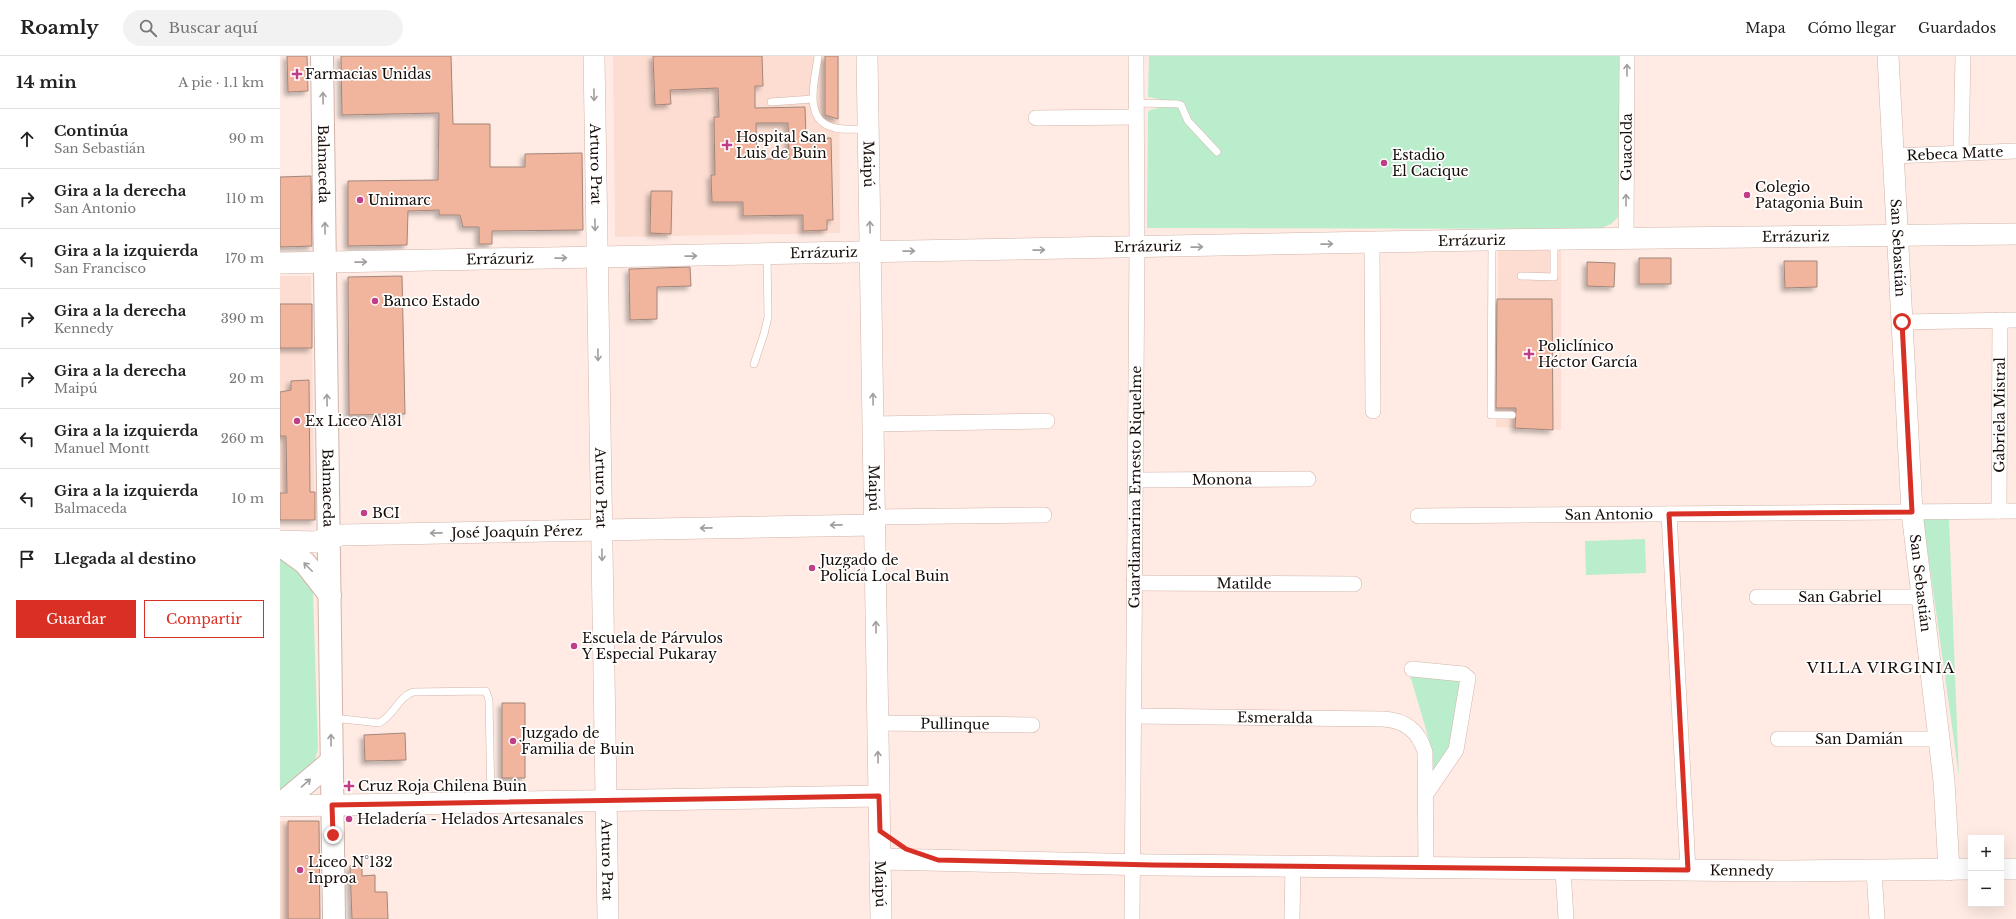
<!DOCTYPE html>
<html lang="es">
<meta charset="utf-8">
<style>
:root{--surface:#fff;--page:#f2f2f2;--text:#222;--muted:#767676;--line:#e0e0e0;--accent:#d93025}
body{margin:0;font-family:"Libre Baskerville",serif;background:var(--page);color:var(--text)}
.controls{position:absolute;right:12px;bottom:12px;display:grid;overflow:hidden;border-radius:0px;box-shadow:0 4px 16px #0002}
.controls button{width:36px;height:36px;display:grid;place-items:center;padding:0;border:0;border-bottom:1px solid var(--line);background:var(--surface);color:var(--text);font:20px sans-serif}
.stop{position:absolute;width:12px;height:12px;margin:-9px;border:3px solid #d93025;border-radius:50%;background:#fff}
.stop.end{background:#d93025;border-color:#fff;box-shadow:0 1px 4px #0008}
.list{margin:0;padding:0;list-style:none}
h2{display:flex;justify-content:space-between;align-items:center;height:52px;margin:0;padding:0 16px;font-size:17px}
h2 small{font-size:13px;font-weight:400;color:var(--muted)}
.list li{display:grid;grid-template-columns:26px 1fr auto;gap:12px;align-items:center;box-sizing:border-box;height:60px;padding:0 16px;border-top:1px solid var(--line)}
.list b{display:block;font-size:15px;white-space:nowrap}
.list p{margin:0;font-size:13px;white-space:nowrap;color:var(--muted)}
.list em{font-size:13px;font-style:normal;color:var(--muted)}
.actions{display:flex;gap:8px;padding:12px 16px}
.actions a{flex:1;padding:9px 0;border:1px solid var(--accent);border-radius:0px;text-align:center;font-size:14px;color:var(--accent)}
.actions .main{background:var(--accent);color:#fff}
.icon{flex:none;width:22px;height:22px;fill:none;stroke:currentColor;stroke-width:2;stroke-linecap:round;stroke-linejoin:round}
.map{position:relative;flex:none;width:1736px;height:863px;overflow:hidden}
header{display:flex;align-items:center;gap:24px;box-sizing:border-box;height:56px;padding:0 20px;background:var(--surface);border-bottom:1px solid var(--line)}
header strong{font-size:19px}
nav{display:flex;gap:22px;margin-inline-start:auto;font-size:14px}
.search{width:280px;height:36px;background:var(--page);display:flex;align-items:center;gap:10px;box-sizing:border-box;padding:0 14px;border-radius:22px;color:var(--muted);font-size:15px}
main{display:flex}
aside{flex:1;background:var(--surface)}
.map>svg:first-child{display:block}
.built{fill:#fdddd1}
.green{fill:#baedcb}
.building{fill:#f1b59d;stroke:#a3867b;fill-rule:evenodd;filter:url(#shadow)}
.lines{fill:none;stroke-linecap:round;stroke-linejoin:round}
.lane-casing{stroke:#d2b4a8;stroke-width:8}
.street-casing{stroke:#d2b4a8;stroke-width:16}
.secondary-casing{stroke:#d2b4a8;stroke-width:22}
.primary-casing{stroke:#d2b4a8;stroke-width:24}
.lane{stroke:#fff;stroke-width:7}
.street{stroke:#fff;stroke-width:15}
.secondary{stroke:#fff;stroke-width:21}
.primary{stroke:#fff;stroke-width:22}
.oneway{stroke:#a29e9c}
.route{stroke:#d93025;stroke-width:5}
.poi-dot{fill:#c03e88;stroke:#fff;stroke-width:1.5}
.labels{text-anchor:middle;dominant-baseline:central;stroke-width:3.5;stroke-linejoin:round;paint-order:stroke}
.poi-label{font-size:14px;fill:#160c08;stroke:#fff;text-anchor:start}
.street-label{font-size:14px;fill:#160c08;stroke:#fff}
.neighbourhood-label{font-size:15px;letter-spacing:1px;fill:#160c08;stroke:#fff}
</style>
<header>
<strong>Roamly</strong>
<div class="search"><svg class="icon" aria-label="search" viewBox="0 0 24 24"><circle cx="10" cy="10" r="6"/><path d="M15 15l6 6"/></svg>Buscar aquí</div>
<nav><a>Mapa</a><a>Cómo llegar</a><a>Guardados</a></nav>
</header>
<main>
<aside>
<h2>14 min<small>A pie · 1.1 km</small></h2>
<ul class="list">
<li><svg class="icon" aria-label="ahead" viewBox="0 0 24 24"><path d="M12 20V5M6 11l6-6 6 6"/></svg><div><b>Continúa</b><p>San Sebastián</p></div><em>90 m</em></li>
<li><svg class="icon" aria-label="right" viewBox="0 0 24 24"><path d="M7 20v-9h11M14 6l5 5-5 5"/></svg><div><b>Gira a la derecha</b><p>San Antonio</p></div><em>110 m</em></li>
<li><svg class="icon" aria-label="left" viewBox="0 0 24 24"><path d="M17 20v-9H6M10 6l-5 5 5 5"/></svg><div><b>Gira a la izquierda</b><p>San Francisco</p></div><em>170 m</em></li>
<li><svg class="icon" aria-label="right" viewBox="0 0 24 24"><path d="M7 20v-9h11M14 6l5 5-5 5"/></svg><div><b>Gira a la derecha</b><p>Kennedy</p></div><em>390 m</em></li>
<li><svg class="icon" aria-label="right" viewBox="0 0 24 24"><path d="M7 20v-9h11M14 6l5 5-5 5"/></svg><div><b>Gira a la derecha</b><p>Maipú</p></div><em>20 m</em></li>
<li><svg class="icon" aria-label="left" viewBox="0 0 24 24"><path d="M17 20v-9H6M10 6l-5 5 5 5"/></svg><div><b>Gira a la izquierda</b><p>Manuel Montt</p></div><em>260 m</em></li>
<li><svg class="icon" aria-label="left" viewBox="0 0 24 24"><path d="M17 20v-9H6M10 6l-5 5 5 5"/></svg><div><b>Gira a la izquierda</b><p>Balmaceda</p></div><em>10 m</em></li>
<li><svg class="icon" aria-label="arrive" viewBox="0 0 24 24"><path d="M6 21V4h12l-3 4 3 4H6"/></svg><div><b>Llegada al destino</b></div></li>
</ul>
<div class="actions"><a class="main">Guardar</a><a>Compartir</a></div>
</aside>
<div class="map">
<svg width="1736" height="863" viewBox="0 0 1736 863">
<defs>
<filter id="shadow"><feDropShadow dx="-3.5" dy="3.5" stdDeviation="2" flood-color="#0004"/></filter>
</defs>
<rect width="100%" height="100%" fill="#ffebe4"/>
<path class="built" d="M333,0H559L560,177L335,181Z
M1281,194V374L1216,371L1218,195Z
M0,220H31L35,464H0Z
M0,765H39L40,863H0Z"/>
<path class="green" d="M869,0H1341V158L1331,168L1319,173L867,172L868,56L870,54L879,52V43L868,41Z
M1643,462L1669,463L1679,721Z
M1365,483L1366,517L1306,519L1305,485Z
M0,499C10,505 31,525 33,537L38,692L35,706L4,734H0Z
M1129,616L1183,621L1170,696L1154,719L1150,687Z"/>
<path class="building" d="M7,0H27L28,35L8,36Z
M61,0H171L173,68H210V111H245V98L302,97L303,174L212,175V188H199V171H183L180,159H159V154L128,155L127,189L68,190V125L158,124L159,57L62,59Z
M373,0H482L483,30H475V52L525,51L526,82H551L553,164H547V174L523,175V159L463,160V146H432L431,119H435L434,61H439L438,32L390,34L391,48L375,49ZM476,67H508L509,103H477Z
M545,0H558V63L545,59Z
M31,120L32,190L0,191V121Z
M371,135H392L391,178L370,177Z
M1359,202H1391V228H1359Z
M1504,205H1537V231L1505,232Z
M1307,206L1335,207L1334,231L1307,230Z
M410,211L411,230L377,231V263L350,264L349,213Z
M122,220L125,358L69,359L68,221Z
M1217,243H1272L1273,374L1235,372L1236,352H1216Z
M0,248H32V292H0Z
M29,324L30,436H35V464H0V437H7L6,380H0V336L11,334V325Z
M222,647H245V722H222Z
M125,677L126,704L85,705L84,679Z
M8,765H39L40,863H8Z
M82,809V820L95,819V836H107L108,863H72L70,810Z"/>
<g class="lines">
<g class="lane-casing">
<path id="lane" d="M538,0C536,20 523,60 549,70C560,75 574,73 586,73
M491,46L533,43
M856,47L898,48L901,49L908,65L937,96
M1212,186L1211,359H1232
M1241,220L1274,221V186
M474,308L484,278L488,261L487,200
M53,662L99,667C114,660 118,641 133,636L206,635L209,644L211,744"/>
</g>
<g class="street-casing">
<g id="street">
<path d="M756,62L856,61"/>
<path d="M1681,97L1683,0"/>
<path id="s1" d="M1613,100L1736,95"/>
<path id="s2" d="M1346,183L1347,0"/>
<path d="M1092,187L1093,355"/>
<path d="M1622,266L1736,264"/>
<path d="M593,368L767,365"/>
<path id="s3" d="M855,424L1028,423"/>
<path id="s4" d="M1719,455L1720,264"/>
<path d="M1389,458L1408,814"/>
<path id="s5" d="M1138,460L1736,455"/>
<path d="M594,461L764,459"/>
<path id="s6" d="M854,527L1074,528"/>
<path id="s7" d="M1477,541H1642"/>
<path d="M1132,613L1183,618L1188,622L1176,694L1146,738"/>
<path id="s8" d="M854,660L1103,663C1125,664 1139,675 1145,696L1146,812"/>
<path id="s9" d="M598,667L752,669"/>
<path id="s10" d="M1498,683H1659"/>
<path d="M1283,813L1286,863"/>
<path d="M1594,815L1597,863"/>
<path id="s11" d="M852,863L857,192L856,0"/>
<path d="M1012,863L1013,810"/>
</g>
</g>
<g class="secondary-casing">
<g id="secondary">
<path id="s12" d="M314,0L328,863"/>
<path id="s13" d="M587,0L601,863"/>
<path id="s14" d="M1608,0L1632,456L1664,725L1669,814"/>
<path id="s15" d="M0,207L1204,184L1736,178"/>
<path id="s16" d="M0,485L35,486L61,479L595,469"/>
<path d="M0,750L599,740"/>
<path id="s17" d="M600,803L873,809L1509,815L1691,813"/>
<path d="M1721,813H1736"/>
</g>
</g>
<g class="primary-casing">
<g id="primary">
<path id="s18" d="M42,0L54,863"/>
<path d="M0,489L25,507L50,539"/>
<path d="M0,749L52,705"/>
</g>
</g>
<use href="#lane" class="lane"/>
<use href="#street" class="street"/>
<use href="#secondary" class="secondary"/>
<use href="#primary" class="primary"/>
</g>
<defs><path id="oneway-shaft" d="M-6 0H5M1.5-3L5.5 0L1.5 3" fill="none" stroke-width="1.6" stroke-linecap="round" stroke-linejoin="round"/></defs>
<g class="oneway">
<use href="#oneway-shaft" transform="translate(1347 14) rotate(-90)"/>
<use href="#oneway-shaft" transform="translate(314 39) rotate(89)"/>
<use href="#oneway-shaft" transform="translate(43 42) rotate(-91)"/>
<use href="#oneway-shaft" transform="translate(1346 144) rotate(-90)"/>
<use href="#oneway-shaft" transform="translate(315 169) rotate(89)"/>
<use href="#oneway-shaft" transform="translate(590 171) rotate(-91)"/>
<use href="#oneway-shaft" transform="translate(45 172) rotate(-91)"/>
<use href="#oneway-shaft" transform="translate(1047 188) rotate(-1)"/>
<use href="#oneway-shaft" transform="translate(917 191) rotate(-1)"/>
<use href="#oneway-shaft" transform="translate(759 194) rotate(-1)"/>
<use href="#oneway-shaft" transform="translate(629 195) rotate(-1)"/>
<use href="#oneway-shaft" transform="translate(411 200) rotate(-1)"/>
<use href="#oneway-shaft" transform="translate(281 202) rotate(-1)"/>
<use href="#oneway-shaft" transform="translate(81 206) rotate(-1)"/>
<use href="#oneway-shaft" transform="translate(318 299) rotate(89)"/>
<use href="#oneway-shaft" transform="translate(593 343) rotate(-91)"/>
<use href="#oneway-shaft" transform="translate(47 344) rotate(-91)"/>
<use href="#oneway-shaft" transform="translate(556 469) rotate(179)"/>
<use href="#oneway-shaft" transform="translate(426 472) rotate(179)"/>
<use href="#oneway-shaft" transform="translate(156 477) rotate(179)"/>
<use href="#oneway-shaft" transform="translate(322 499) rotate(89)"/>
<use href="#oneway-shaft" transform="translate(28 511) rotate(-135)"/>
<use href="#oneway-shaft" transform="translate(596 571) rotate(-91)"/>
<use href="#oneway-shaft" transform="translate(51 684) rotate(-91)"/>
<use href="#oneway-shaft" transform="translate(598 701) rotate(-91)"/>
<use href="#oneway-shaft" transform="translate(26 727) rotate(-41)"/>
</g>
<g class="lines">
<path class="route" d="M53,779L52,749L599,740L600,775L626,793L658,804L873,809L1408,814L1389,458L1632,456L1622,266"/>
</g>
<g class="poi-dot">
<path d="M15 12h4v4h4v4h-4v4h-4v-4h-4v-4h4z"/>
<path d="M445 83h4v4h4v4h-4v4h-4v-4h-4v-4h4z"/>
<circle cx="1104" cy="107" r="4"/>
<circle cx="1467" cy="139" r="4"/>
<circle cx="80" cy="144" r="4"/>
<circle cx="95" cy="245" r="4"/>
<path d="M1247 292h4v4h4v4h-4v4h-4v-4h-4v-4h4z"/>
<circle cx="17" cy="365" r="4"/>
<circle cx="84" cy="457" r="4"/>
<circle cx="532" cy="512" r="4"/>
<circle cx="294" cy="590" r="4"/>
<circle cx="233" cy="685" r="4"/>
<path d="M67 724h4v4h4v4h-4v4h-4v-4h-4v-4h4z"/>
<circle cx="69" cy="763" r="4"/>
<circle cx="20" cy="814" r="4"/>
</g>
<g class="labels">
<g class="poi-label">
<text x="25" y="18">Farmacias Unidas</text>
<text x="456" y="81">Hospital San<tspan x="456" dy="16">Luis de Buin</tspan></text>
<text x="1112" y="99">Estadio<tspan x="1112" dy="16">El Cacique</tspan></text>
<text x="1475" y="131">Colegio<tspan x="1475" dy="16">Patagonia Buin</tspan></text>
<text x="88" y="144">Unimarc</text>
<text x="103" y="245">Banco Estado</text>
<text x="1258" y="290">Policlínico<tspan x="1258" dy="16">Héctor García</tspan></text>
<text x="25" y="365">Ex Liceo A131</text>
<text x="92" y="457">BCI</text>
<text x="540" y="504">Juzgado de<tspan x="540" dy="16">Policía Local Buin</tspan></text>
<text x="302" y="582">Escuela de Párvulos<tspan x="302" dy="16">Y Especial Pukaray</tspan></text>
<text x="241" y="677">Juzgado de<tspan x="241" dy="16">Familia de Buin</tspan></text>
<text x="78" y="730">Cruz Roja Chilena Buin</text>
<text x="77" y="763">Heladería - Helados Artesanales</text>
<text x="28" y="806">Liceo N°132<tspan x="28" dy="16">Inproa</tspan></text>
</g>
<g class="street-label">
<text stroke="none"><textPath href="#s2" startOffset="92">Guacolda</textPath></text>
<text stroke="none"><textPath href="#s1" startOffset="62">Rebeca Matte</textPath></text>
<text stroke="none"><textPath href="#s18" startOffset="108">Balmaceda</textPath></text>
<text stroke="none"><textPath href="#s12" startOffset="108">Arturo Prat</textPath></text>
<text stroke="none"><textPath href="#s13" startOffset="108">Maipú</textPath></text>
<text stroke="none"><textPath href="#s15" startOffset="1516">Errázuriz</textPath></text>
<text stroke="none"><textPath href="#s15" startOffset="1192">Errázuriz</textPath></text>
<text stroke="none"><textPath href="#s15" startOffset="868">Errázuriz</textPath></text>
<text stroke="none"><textPath href="#s14" startOffset="192">San Sebastián</textPath></text>
<text stroke="none"><textPath href="#s15" startOffset="544">Errázuriz</textPath></text>
<text stroke="none"><textPath href="#s15" startOffset="220">Errázuriz</textPath></text>
<text stroke="none"><textPath href="#s4" startOffset="96">Gabriela Mistral</textPath></text>
<text stroke="none"><textPath href="#s3" startOffset="87">Monona</textPath></text>
<text stroke="none"><textPath href="#s18" startOffset="432">Balmaceda</textPath></text>
<text stroke="none"><textPath href="#s12" startOffset="432">Arturo Prat</textPath></text>
<text stroke="none"><textPath href="#s13" startOffset="432">Maipú</textPath></text>
<text stroke="none"><textPath href="#s11" startOffset="432">Guardiamarina Ernesto Riquelme</textPath></text>
<text stroke="none"><textPath href="#s5" startOffset="191">San Antonio</textPath></text>
<text stroke="none"><textPath href="#s16" startOffset="238">José Joaquín Pérez</textPath></text>
<text stroke="none"><textPath href="#s14" startOffset="528">San Sebastián</textPath></text>
<text stroke="none"><textPath href="#s6" startOffset="110">Matilde</textPath></text>
<text stroke="none"><textPath href="#s7" startOffset="83">San Gabriel</textPath></text>
<text stroke="none"><textPath href="#s8" startOffset="141">Esmeralda</textPath></text>
<text stroke="none"><textPath href="#s9" startOffset="77">Pullinque</textPath></text>
<text stroke="none"><textPath href="#s10" startOffset="81">San Damián</textPath></text>
<text stroke="none"><textPath href="#s12" startOffset="804">Arturo Prat</textPath></text>
<text stroke="none"><textPath href="#s17" startOffset="862">Kennedy</textPath></text>
<text stroke="none"><textPath href="#s13" startOffset="828">Maipú</textPath></text>
</g>
<g class="neighbourhood-label">
<text x="1601" y="611">VILLA VIRGINIA</text>
</g>
</g>
</svg>
<div class="controls">
<button>+</button>
<button>−</button>
</div>
<div class="stop" style="left:1622px;top:266px"></div>
<div class="stop end" style="left:53px;top:779px"></div>
</div>
</main>
